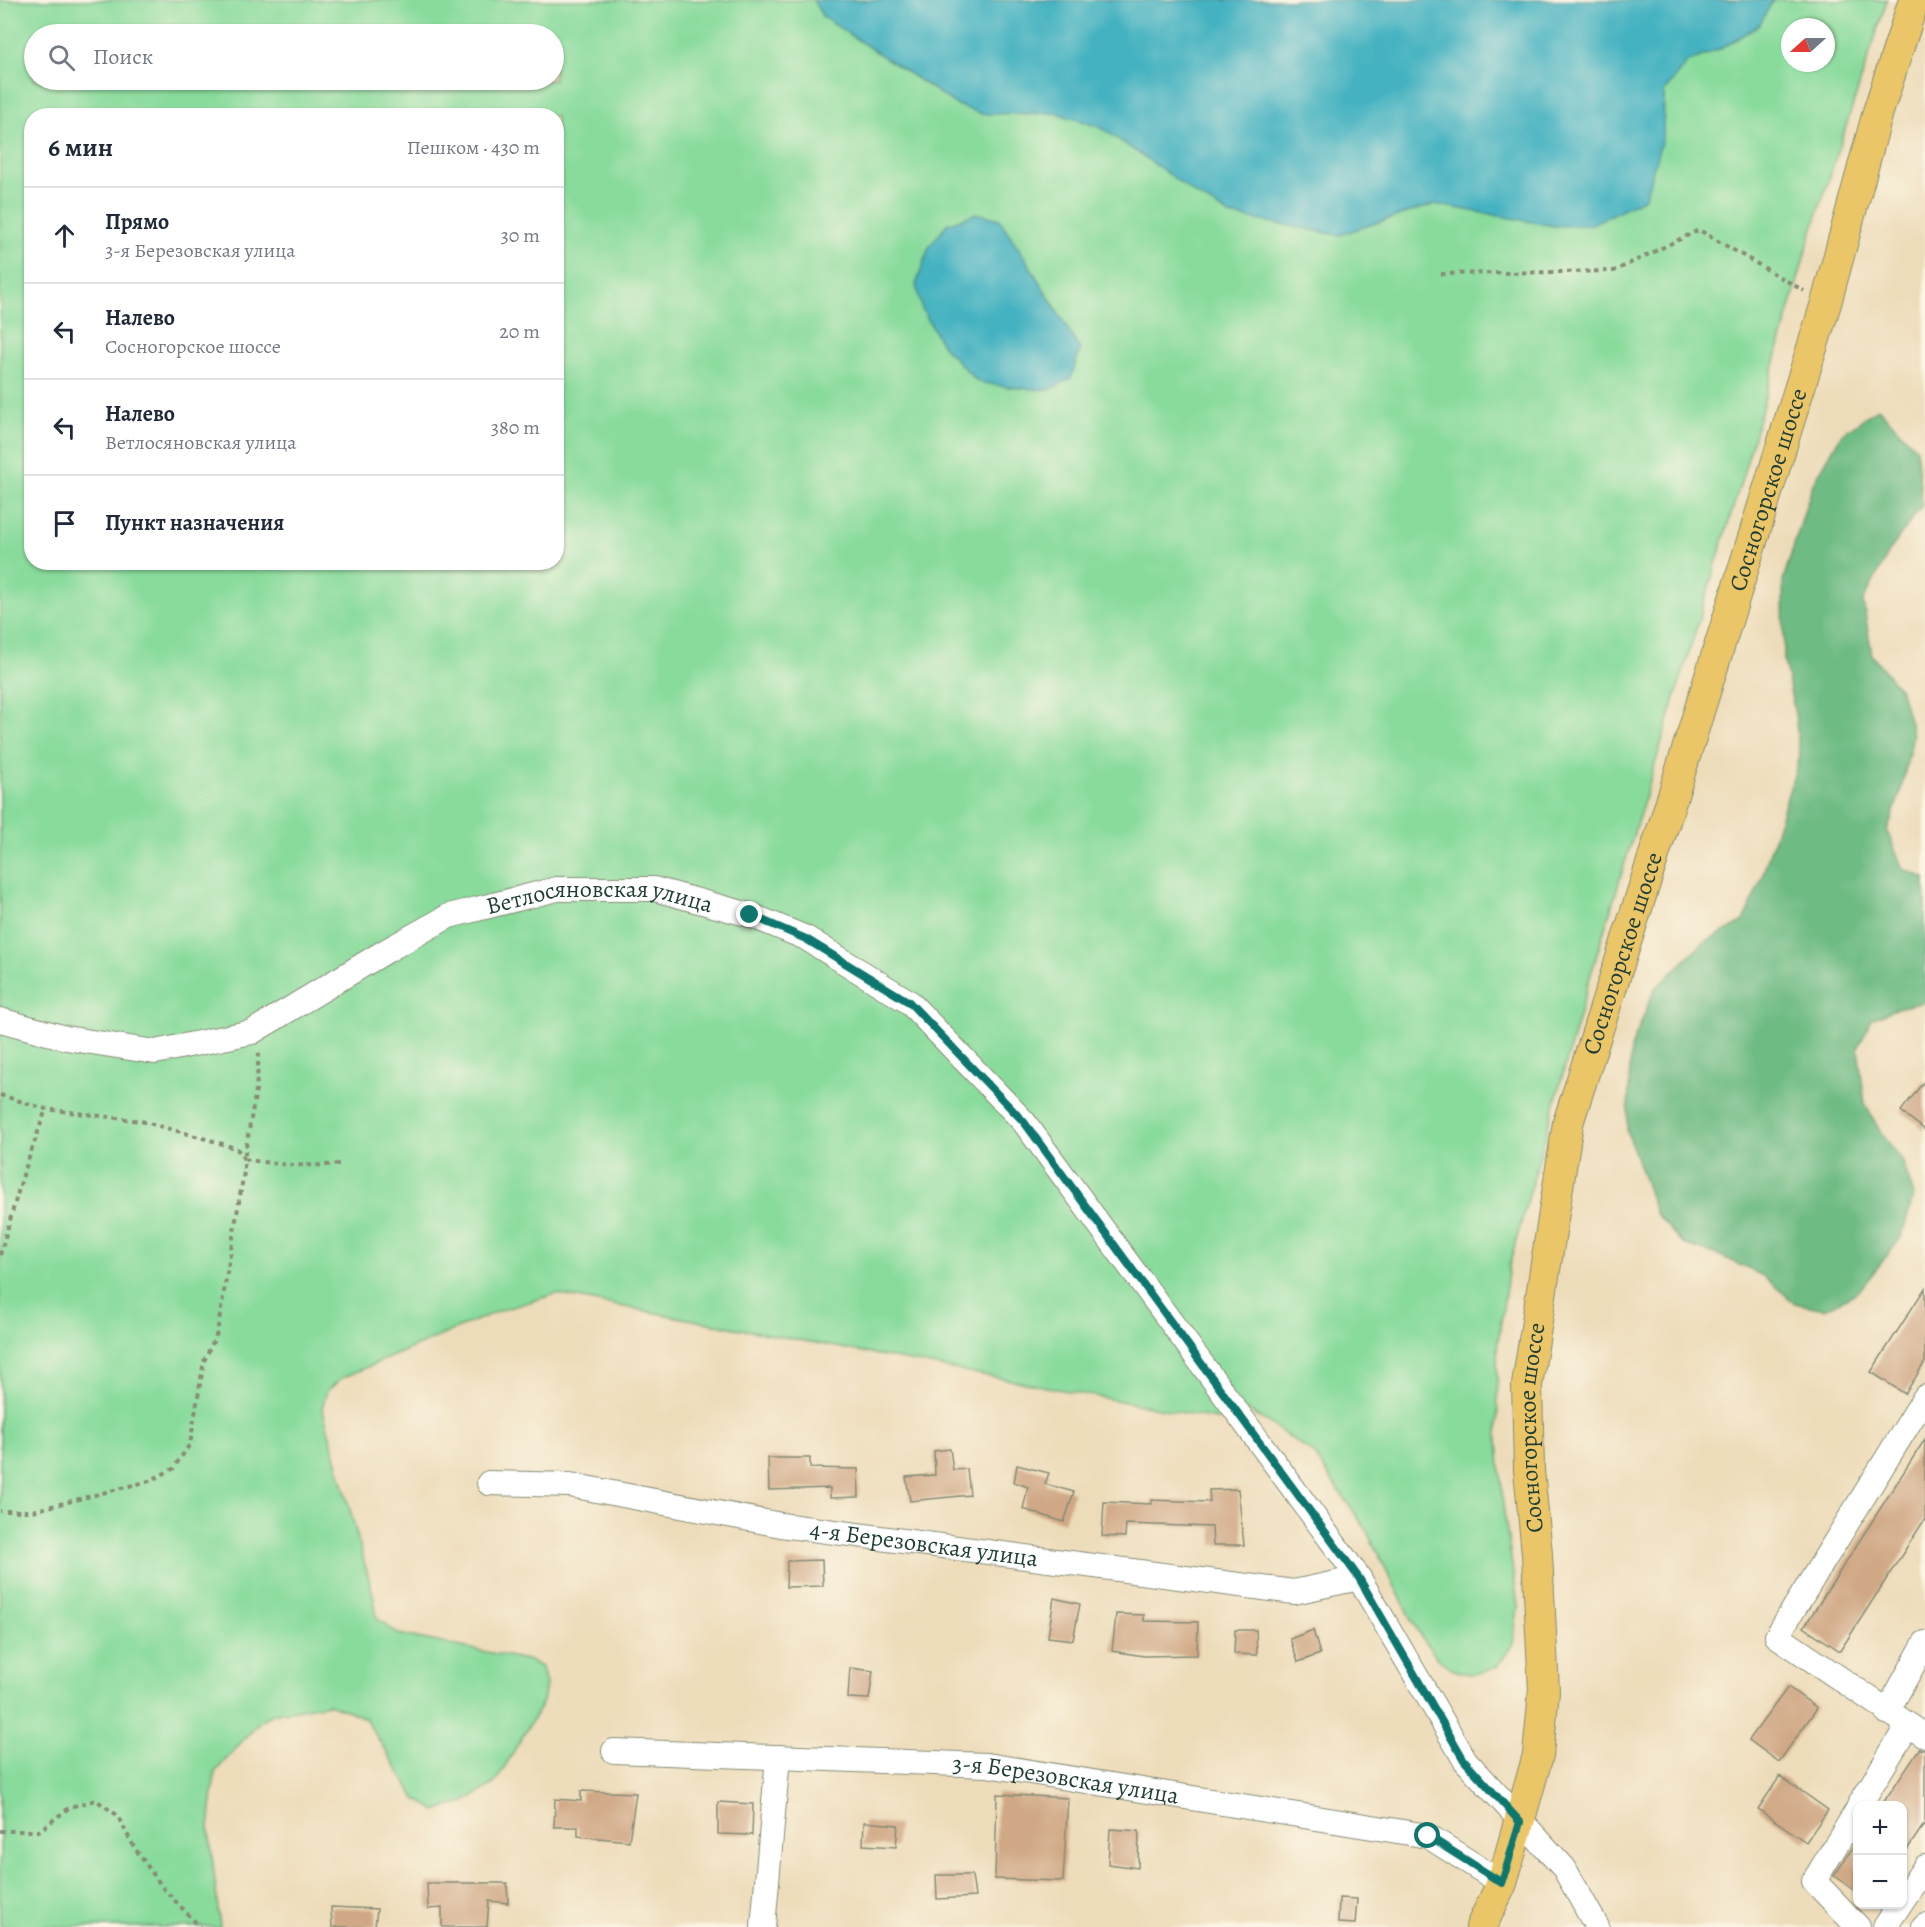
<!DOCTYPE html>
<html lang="ru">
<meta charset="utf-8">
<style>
:root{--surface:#fff;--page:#f6f6f7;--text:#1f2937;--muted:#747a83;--line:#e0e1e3}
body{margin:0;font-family:Alegreya,serif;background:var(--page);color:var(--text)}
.controls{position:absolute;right:18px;bottom:18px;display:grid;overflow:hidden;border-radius:12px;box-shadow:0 2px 4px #0004}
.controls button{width:54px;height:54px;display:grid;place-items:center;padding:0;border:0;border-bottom:2px solid var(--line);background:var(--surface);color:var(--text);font:30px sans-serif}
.compass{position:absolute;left:1781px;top:18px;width:54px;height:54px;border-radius:50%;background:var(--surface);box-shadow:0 2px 4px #0004;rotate:249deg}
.stop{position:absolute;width:18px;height:18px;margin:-14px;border:4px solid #0f766e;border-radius:50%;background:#fff}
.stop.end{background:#0f766e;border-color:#fff;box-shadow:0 2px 6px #0008}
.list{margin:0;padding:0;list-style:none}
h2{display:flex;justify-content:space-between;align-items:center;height:78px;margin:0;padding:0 24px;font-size:26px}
h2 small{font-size:20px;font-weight:400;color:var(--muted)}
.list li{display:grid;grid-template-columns:39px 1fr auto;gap:18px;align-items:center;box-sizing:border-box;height:96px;padding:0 24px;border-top:2px solid var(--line)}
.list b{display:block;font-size:22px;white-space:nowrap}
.list p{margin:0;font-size:20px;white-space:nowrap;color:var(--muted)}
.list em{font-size:20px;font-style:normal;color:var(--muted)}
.icon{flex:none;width:33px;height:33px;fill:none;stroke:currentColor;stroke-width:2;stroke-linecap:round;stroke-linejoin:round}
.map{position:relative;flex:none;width:1925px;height:1927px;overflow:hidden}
.search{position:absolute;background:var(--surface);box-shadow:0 2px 4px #0004;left:24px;top:24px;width:540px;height:66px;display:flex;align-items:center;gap:15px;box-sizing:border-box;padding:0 21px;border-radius:33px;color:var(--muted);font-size:22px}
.panel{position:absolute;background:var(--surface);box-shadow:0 2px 4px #0004;left:24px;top:108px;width:540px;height:462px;border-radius:24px}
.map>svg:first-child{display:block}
.green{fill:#89db9c;stroke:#548c68;stroke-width:1.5;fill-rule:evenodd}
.forest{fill:#6ebb84;stroke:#467c5c;stroke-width:1.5}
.water{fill:#45b2c1;stroke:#32787a;stroke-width:1.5}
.building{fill:#d0a885}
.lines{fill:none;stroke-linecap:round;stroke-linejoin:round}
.minor-casing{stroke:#868c76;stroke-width:26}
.major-casing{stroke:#868c76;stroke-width:32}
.path{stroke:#868c76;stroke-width:4;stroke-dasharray:4.5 4.5;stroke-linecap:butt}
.minor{stroke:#fff;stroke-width:24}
.major{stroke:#eac669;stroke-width:30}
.route{stroke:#0f766e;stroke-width:8}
.labels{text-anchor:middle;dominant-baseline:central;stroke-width:6;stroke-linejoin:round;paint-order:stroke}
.street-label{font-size:24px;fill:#1f3d34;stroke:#fcf5e5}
</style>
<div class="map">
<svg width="1925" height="1927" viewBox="0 0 1925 1927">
<rect width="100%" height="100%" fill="#fcf5e5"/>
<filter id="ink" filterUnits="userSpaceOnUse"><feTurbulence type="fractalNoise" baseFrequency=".0167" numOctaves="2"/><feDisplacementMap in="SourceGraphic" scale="12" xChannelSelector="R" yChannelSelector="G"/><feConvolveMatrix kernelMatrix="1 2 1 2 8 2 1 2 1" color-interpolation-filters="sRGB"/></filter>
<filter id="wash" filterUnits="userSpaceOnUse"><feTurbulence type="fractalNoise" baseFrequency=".008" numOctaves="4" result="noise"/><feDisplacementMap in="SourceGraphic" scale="24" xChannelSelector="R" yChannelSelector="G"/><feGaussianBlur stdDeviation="1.35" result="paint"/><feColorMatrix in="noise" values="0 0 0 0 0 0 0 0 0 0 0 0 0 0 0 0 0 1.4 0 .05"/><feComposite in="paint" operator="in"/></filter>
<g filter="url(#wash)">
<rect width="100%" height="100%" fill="#eddcb9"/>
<path class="green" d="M0,0H813L823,17L957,105L1019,114L1056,113L1100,127L1166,172L1195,194L1230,215L1339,235L1435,204L1554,226L1663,135L1664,92L1687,62L1720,49L1759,25L1773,0H1887L1810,237L1743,475L1590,977L1509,1266L1497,1349L1498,1441L1503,1505L1518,1606L1513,1644L1497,1667L1472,1675L1454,1670L1437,1658L1418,1632L1365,1528L1314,1454L1266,1421L1246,1410L1216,1419L556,1294L498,1311L342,1378L327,1391L322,1407L373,1594L377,1618L398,1634L531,1661L542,1668L546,1684L543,1702L495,1783L464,1802L436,1811L417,1800L365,1718L349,1711L328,1704L272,1714L260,1721L215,1772L209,1828L220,1927H0ZM1790,27H1826V63H1790ZM34,34H554V80H34ZM32,116H556V562H32ZM999,219L1056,308L1049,390L1009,387L978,382L943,346L922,309Z"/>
<path class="forest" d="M1878,408L1916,448L1922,505L1890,550L1863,601L1872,655L1901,691L1913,735L1900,794L1887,831L1903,869L1925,878V1002L1897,1008L1872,1019L1858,1048L1865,1104L1880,1131L1903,1162L1914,1195L1901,1238L1858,1292L1825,1309L1795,1303L1763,1276L1721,1256L1683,1244L1656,1214L1627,1131L1631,1048L1654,990L1703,943L1744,921L1761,880L1800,756L1795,714L1784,660L1783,580L1813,484L1841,435Z"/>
<path class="water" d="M813,0H1773L1759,25L1720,49L1687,62L1664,92L1663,135L1645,198L1590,225L1554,226L1435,204L1339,235L1230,215L1195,194L1166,172L1100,127L1056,113L982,114L957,105L823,17Z
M977,213L999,219L1025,258L1080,349L1071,378L1049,390L1009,387L978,382L943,346L922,309L916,285L929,247L947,224Z"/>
<g id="blocks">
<path class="building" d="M1925,1080V1130L1901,1111Z
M1925,1288V1362L1905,1394L1871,1372Z
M1925,1439V1519L1840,1651L1804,1627Z
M950,1449L953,1470L967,1469L970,1495L910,1501L906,1477L935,1475L934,1451Z
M768,1458H810V1468L858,1469L859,1497L830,1498V1488L769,1490Z
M1017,1465L1049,1473L1045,1484L1074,1492L1064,1522L1023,1509L1028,1487L1014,1482Z
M1238,1489L1244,1545H1213L1212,1527L1126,1524L1125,1537L1102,1536L1104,1502L1151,1504V1500L1210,1502L1209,1490Z
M822,1560L823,1586L786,1587L787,1561Z
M1054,1598L1080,1604L1073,1640L1048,1637Z
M1116,1614L1144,1615V1621L1198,1622L1197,1655L1144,1656L1112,1651Z
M1235,1630H1256L1257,1655L1234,1654Z
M1313,1630L1320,1654L1298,1662L1290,1639Z
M850,1668L873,1671L869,1699L848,1698Z
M1788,1687L1817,1708L1779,1762L1749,1740Z
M1919,1749L1925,1750V1823L1902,1857V1806H1881Z
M1780,1776L1828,1810L1806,1842L1758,1809Z
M581,1791L636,1793L629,1841L578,1836V1827H554L555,1799L581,1801Z
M997,1794L1068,1798L1063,1881L995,1879Z
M718,1802L753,1804L752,1835L718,1834Z
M864,1822L898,1825L896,1847L863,1845Z
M1110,1829L1139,1831L1138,1868L1108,1864Z
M1857,1841V1892L1834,1876Z
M936,1875H972L975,1897L937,1899Z
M427,1883H507L508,1903L489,1901L487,1927H442V1908L428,1909Z
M1339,1898L1357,1899L1355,1924L1338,1923Z
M331,1907L377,1909L375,1927H332Z"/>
</g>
</g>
<g filter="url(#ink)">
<use href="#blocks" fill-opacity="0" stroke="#868c76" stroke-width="1.5"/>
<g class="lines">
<g class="minor-casing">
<g id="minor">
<path id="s1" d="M0,1020L66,1038L155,1052L252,1032L386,951L449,916L557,889H654L750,915L806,938L909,1002L1024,1122L1359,1578L1465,1760L1564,1868L1597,1927"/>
<path d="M1925,1397L1777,1636L1925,1736"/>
<path id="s2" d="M489,1483L570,1485L781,1525L1294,1592L1359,1578"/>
<path d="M1887,1712L1925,1643"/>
<path id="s3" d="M614,1751L987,1765L1428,1836L1502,1883"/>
<path d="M1859,1806L1908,1725"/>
<path d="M1858,1809L1814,1881L1858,1927"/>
<path d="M1902,1901L1925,1867"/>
<path d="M763,1927L778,1757"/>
<path d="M1885,1927L1900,1904"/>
<path d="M1924,1927L1925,1926"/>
</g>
</g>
<g class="major-casing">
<g id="major">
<path id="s4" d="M1481,1927L1502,1883L1538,1755L1544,1691L1537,1554L1529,1470L1527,1385L1568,1123L1664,824L1826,303L1878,112L1914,0"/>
</g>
</g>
<path class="path" d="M1441,274L1614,271L1699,230L1804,291
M259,1053L256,1090L244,1159C277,1165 307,1167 340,1164
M0,1095L46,1109L141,1121L217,1142L237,1149L244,1159V1172L217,1333L204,1361L190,1444L173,1469L149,1481L33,1511H0
M0,1255L22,1178L46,1109
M0,1831H39L70,1807L96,1800L117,1815L134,1847L163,1888L200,1927"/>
<use href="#minor" class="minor"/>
<use href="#major" class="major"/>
</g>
</g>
<g class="lines" filter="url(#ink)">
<path class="route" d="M750,915L806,939L909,1002L1024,1122L1359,1578L1464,1760L1520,1822L1502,1883L1428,1836"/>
</g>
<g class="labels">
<g class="street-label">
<text stroke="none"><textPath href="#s4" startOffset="1482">Сосногорское шоссе</textPath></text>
<text stroke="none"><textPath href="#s1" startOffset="640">Ветлосяновская улица</textPath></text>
<text stroke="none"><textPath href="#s4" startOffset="996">Сосногорское шоссе</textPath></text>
<text stroke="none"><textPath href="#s4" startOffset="510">Сосногорское шоссе</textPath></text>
<text stroke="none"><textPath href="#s2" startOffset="440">4-я Березовская улица</textPath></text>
<text stroke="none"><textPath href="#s3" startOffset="453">3-я Березовская улица</textPath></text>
</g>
</g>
</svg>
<div class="controls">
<button>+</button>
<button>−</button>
</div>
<svg class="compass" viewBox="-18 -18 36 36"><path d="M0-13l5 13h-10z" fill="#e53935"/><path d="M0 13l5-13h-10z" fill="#747a83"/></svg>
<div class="stop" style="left:1428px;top:1836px"></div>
<div class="stop end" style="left:750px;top:915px"></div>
<div class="search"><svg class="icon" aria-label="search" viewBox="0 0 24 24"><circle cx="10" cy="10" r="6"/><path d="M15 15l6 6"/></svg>Поиск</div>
<section class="panel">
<h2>6 мин<small>Пешком · 430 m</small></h2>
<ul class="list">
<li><svg class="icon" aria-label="ahead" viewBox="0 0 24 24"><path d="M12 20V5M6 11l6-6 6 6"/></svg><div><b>Прямо</b><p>3-я Березовская улица</p></div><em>30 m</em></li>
<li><svg class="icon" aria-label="left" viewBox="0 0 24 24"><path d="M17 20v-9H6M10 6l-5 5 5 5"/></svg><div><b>Налево</b><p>Сосногорское шоссе</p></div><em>20 m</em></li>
<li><svg class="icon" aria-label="left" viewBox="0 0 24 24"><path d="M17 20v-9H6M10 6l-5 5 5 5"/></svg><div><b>Налево</b><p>Ветлосяновская улица</p></div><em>380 m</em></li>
<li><svg class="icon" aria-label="arrive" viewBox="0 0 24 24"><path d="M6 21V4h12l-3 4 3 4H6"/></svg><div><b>Пункт назначения</b></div></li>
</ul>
</section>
</div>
